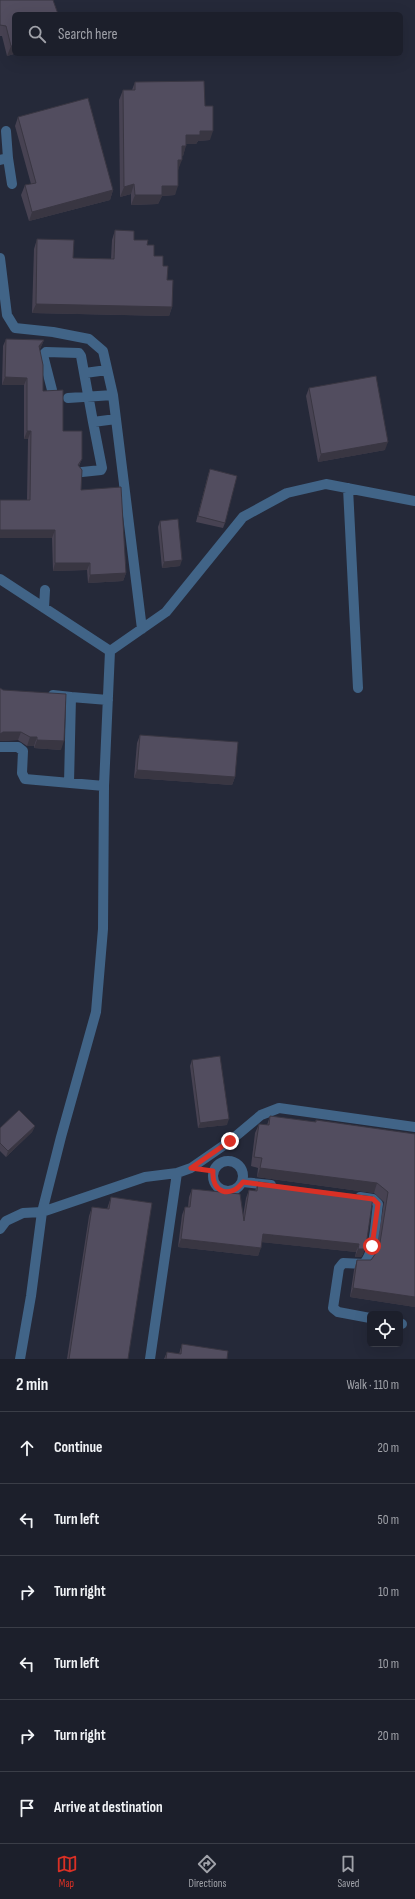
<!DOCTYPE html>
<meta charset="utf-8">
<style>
:root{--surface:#1c1f2b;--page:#292c37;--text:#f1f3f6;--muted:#a0a2a9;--line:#3a3d47;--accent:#d93025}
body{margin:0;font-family:"Sofia Sans Condensed",sans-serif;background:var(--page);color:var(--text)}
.controls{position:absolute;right:12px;bottom:12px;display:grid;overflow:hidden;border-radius:6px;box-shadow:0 4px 16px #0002}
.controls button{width:36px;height:36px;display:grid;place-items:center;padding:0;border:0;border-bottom:1px solid var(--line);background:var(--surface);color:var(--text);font:20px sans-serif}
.stop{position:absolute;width:12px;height:12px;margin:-9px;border:3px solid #d93025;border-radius:50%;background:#fff}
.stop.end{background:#d93025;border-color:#fff;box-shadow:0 1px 4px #0008}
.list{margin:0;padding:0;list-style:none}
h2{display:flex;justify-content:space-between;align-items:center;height:52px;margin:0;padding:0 16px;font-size:17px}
h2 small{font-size:13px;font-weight:400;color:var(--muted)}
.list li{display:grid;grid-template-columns:26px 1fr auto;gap:12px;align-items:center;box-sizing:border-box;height:72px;padding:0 16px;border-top:1px solid var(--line)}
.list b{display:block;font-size:15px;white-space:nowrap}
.list em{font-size:13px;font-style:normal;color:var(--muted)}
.icon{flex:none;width:22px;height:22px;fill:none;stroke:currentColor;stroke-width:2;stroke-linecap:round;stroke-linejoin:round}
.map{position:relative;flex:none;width:415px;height:1359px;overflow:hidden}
.search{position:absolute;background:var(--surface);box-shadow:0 4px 16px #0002;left:12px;right:12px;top:12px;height:44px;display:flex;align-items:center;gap:10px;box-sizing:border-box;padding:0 14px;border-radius:6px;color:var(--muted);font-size:15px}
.sheet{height:484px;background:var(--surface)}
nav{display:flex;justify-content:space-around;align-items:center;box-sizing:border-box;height:56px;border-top:1px solid var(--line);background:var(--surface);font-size:11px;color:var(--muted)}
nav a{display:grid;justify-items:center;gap:2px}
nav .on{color:var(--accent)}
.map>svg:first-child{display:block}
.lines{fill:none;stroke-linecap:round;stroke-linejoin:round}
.minor{stroke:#416487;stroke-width:10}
.wall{fill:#474252}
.shaded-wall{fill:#393642}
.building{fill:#524d5f;stroke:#393642}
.route{stroke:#d93025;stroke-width:5}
</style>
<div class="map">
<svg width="415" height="1359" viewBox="0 0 415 1359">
<rect width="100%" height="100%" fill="#252939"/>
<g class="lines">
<path class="minor" d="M8,158L12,184
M0,160L8,158L6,131
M0,258L7,315L15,328L53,332L89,339L103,351L113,395L142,629
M85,373L107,370
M52,390L43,355L46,352L79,353L81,356L93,422
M68,398L113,395
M82,472L101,470L102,468L93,422L116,419
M348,488L358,688
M0,579L110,651
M44,608L45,590
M53,695L71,697L69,783
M71,697L108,700
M0,747H18L23,751L22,773L25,779L104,786
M213 1176a15 15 0 1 1 30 0a15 15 0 1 1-30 0Z
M243,1182L271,1185
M360,1197L373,1199L378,1204C375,1223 376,1248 364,1264L343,1263L339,1268L333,1308L338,1312L370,1318
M0,1229L6,1221L23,1213L42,1212L145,1177L177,1173L191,1168L230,1141L261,1115L279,1108L415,1127
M400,1324H402
M20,1359L31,1296L42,1212L61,1137L96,1012L103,929L104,786L110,651L166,612L243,517L287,493L326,484L415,501
M150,1359L177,1173"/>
</g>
<path class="wall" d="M0,0L14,54L7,56L2,36H0Z
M135,82L205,106L210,140L198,141L196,144H186L183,156H182L178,170L175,195L162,196L158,204L131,205V194L120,197L119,100L123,90H132Z
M18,117L113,190L110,200L29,221L21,195L25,185L31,184L15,126Z
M115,230L134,240L147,245L154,256L163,266L167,280L172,307L169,316L32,313L34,249L37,239L73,258L111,259L112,240Z
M6,339L44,340L40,349L43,391L63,431L82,459L79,466L81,490L126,573L123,581L88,583L87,570L53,571L52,538L27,500L28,439H24V385H2L3,346Z
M309,388L385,450L318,462L306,396Z
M210,469L225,523L223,528L196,522L208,475Z
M160,521L180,566L162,568L158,527Z
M0,688L61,750L34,748V746H27L18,740L0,741Z
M140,735L235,777L232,785L134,778L137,743Z
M192,1060L227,1125L198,1128L190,1066Z
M270,1116L315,1122L316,1120L415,1134V1307L350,1297L354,1270L357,1260H371L376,1252L384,1202L374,1193L257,1177L258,1168L251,1166L255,1133L259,1124L267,1125Z
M35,1126L32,1132L6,1157L0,1151V1128Z
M258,1182L373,1197L363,1254L361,1257H355L356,1252L262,1242L258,1256L178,1247L182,1215L185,1207H188L189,1197L192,1189L243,1216L246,1198L249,1190L255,1191Z
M111,1197L128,1359H67L89,1216L92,1207L107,1209Z
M182,1344L227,1359H164L167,1352L179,1354Z"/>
<path class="shaded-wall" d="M11,46H14V54L7,56Z
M200,131H213L210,140L198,141L196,144H182L186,135Z
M182,146H186L183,156H178Z
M178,160H182L178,170Z
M134,184L131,194L120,197L124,187Z
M162,186H178L175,195L162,196L158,204L131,205L135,195Z
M113,190L110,200L29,221L32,212Z
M36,304L172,307L169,316L32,313Z
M44,340L41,347L37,354L39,346Z
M5,377L27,378L24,385H2Z
M27,431H31L28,439H24Z
M388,442L385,450L318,462L321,454Z
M0,530H55L52,538H0Z
M182,560L180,566L162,568L164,562Z
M55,563H90L87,570L53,571Z
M126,573L123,581L88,583L90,575Z
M3,732H21L18,740L0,741V734Z
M30,737H37L34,746H27Z
M37,740L64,741L61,750L34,748Z
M137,770L235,777L232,785L134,778Z
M229,1119L227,1125L198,1128L200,1123Z
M35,1126L32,1132L6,1157L8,1151Z
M260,1168L377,1183L374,1193L257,1177Z
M263,1234L359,1244L356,1252L260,1242Z
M181,1239L261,1248L258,1256L178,1247Z
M366,1246L363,1254L361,1257H355L358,1249Z
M353,1288L415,1297V1307L350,1297Z"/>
<path class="building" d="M0,0H53L58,14H14V46H11L6,26L0,25Z
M204,81L205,106H213V131H200V135H186V146H182V160H178V186H162V195H135L134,184L124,187L123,90H135V82Z
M88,98L113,190L32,212L25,185L36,183L18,117Z
M115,230L134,231V240H148L147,245H154V256H163V266H168L167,280H173L172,307L36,304L37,239L74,240L73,258L114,259Z
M6,339L44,340L39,346L43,365V391L63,390V431H82V459L78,465L82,470L81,490L121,487L126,573L90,575V563H55V530H0V500H30L31,431H27V378L5,377Z
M376,376L388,442L321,454L309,388Z
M210,469L237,476L225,523L198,516Z
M178,519L182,560L164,562L160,521Z
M0,688L3,690L66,694L64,741L37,740V737H30L21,732H3L0,734Z
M140,735L238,742L235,777L137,770Z
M220,1056L229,1119L200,1123L192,1060Z
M19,1110L35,1126L8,1151L0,1143V1128Z
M270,1116L316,1122V1120L415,1134V1297L353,1288L357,1260H371L379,1249L388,1192L377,1183L260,1168L262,1158L254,1157L259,1124L269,1125Z
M258,1182L373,1197L366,1246L364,1249H358L359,1244L263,1234L261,1248L181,1239L185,1207H190L192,1189L240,1194L244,1221L249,1190L257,1191Z
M111,1197L152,1203L128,1359H69L92,1207L109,1209Z
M182,1344L228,1351L227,1359H166L167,1352L181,1354Z"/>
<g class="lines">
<path class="route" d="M230,1141L191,1168L213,1171C211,1193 231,1199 243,1182L373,1199L378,1204L372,1246"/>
</g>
</svg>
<div class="controls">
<button><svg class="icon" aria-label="locate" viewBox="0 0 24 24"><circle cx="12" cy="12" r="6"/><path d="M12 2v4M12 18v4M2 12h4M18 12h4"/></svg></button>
</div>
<div class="stop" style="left:372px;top:1246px"></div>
<div class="stop end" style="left:230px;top:1141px"></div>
<div class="search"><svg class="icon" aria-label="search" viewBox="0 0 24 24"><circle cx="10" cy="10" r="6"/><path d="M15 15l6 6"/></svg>Search here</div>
</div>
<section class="sheet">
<h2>2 min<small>Walk · 110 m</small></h2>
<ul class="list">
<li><svg class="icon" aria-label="ahead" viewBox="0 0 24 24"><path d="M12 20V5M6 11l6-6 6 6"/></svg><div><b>Continue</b></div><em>20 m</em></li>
<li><svg class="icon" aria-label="left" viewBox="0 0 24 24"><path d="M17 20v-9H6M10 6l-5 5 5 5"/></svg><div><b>Turn left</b></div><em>50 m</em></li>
<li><svg class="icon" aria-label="right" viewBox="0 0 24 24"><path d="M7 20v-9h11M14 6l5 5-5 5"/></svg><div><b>Turn right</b></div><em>10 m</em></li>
<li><svg class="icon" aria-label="left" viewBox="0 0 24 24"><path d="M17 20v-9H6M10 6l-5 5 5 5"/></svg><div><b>Turn left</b></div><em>10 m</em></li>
<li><svg class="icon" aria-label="right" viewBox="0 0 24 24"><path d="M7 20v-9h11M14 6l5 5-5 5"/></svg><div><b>Turn right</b></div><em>20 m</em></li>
<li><svg class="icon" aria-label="arrive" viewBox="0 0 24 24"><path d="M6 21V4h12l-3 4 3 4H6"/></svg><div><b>Arrive at destination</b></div></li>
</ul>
</section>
<nav>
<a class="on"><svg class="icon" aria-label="map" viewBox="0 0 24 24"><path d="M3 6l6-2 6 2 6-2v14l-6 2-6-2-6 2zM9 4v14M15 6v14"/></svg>Map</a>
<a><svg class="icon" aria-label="directions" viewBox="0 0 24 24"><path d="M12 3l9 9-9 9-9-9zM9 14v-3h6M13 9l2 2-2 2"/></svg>Directions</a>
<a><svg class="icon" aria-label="saved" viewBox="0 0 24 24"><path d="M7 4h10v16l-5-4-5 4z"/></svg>Saved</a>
</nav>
